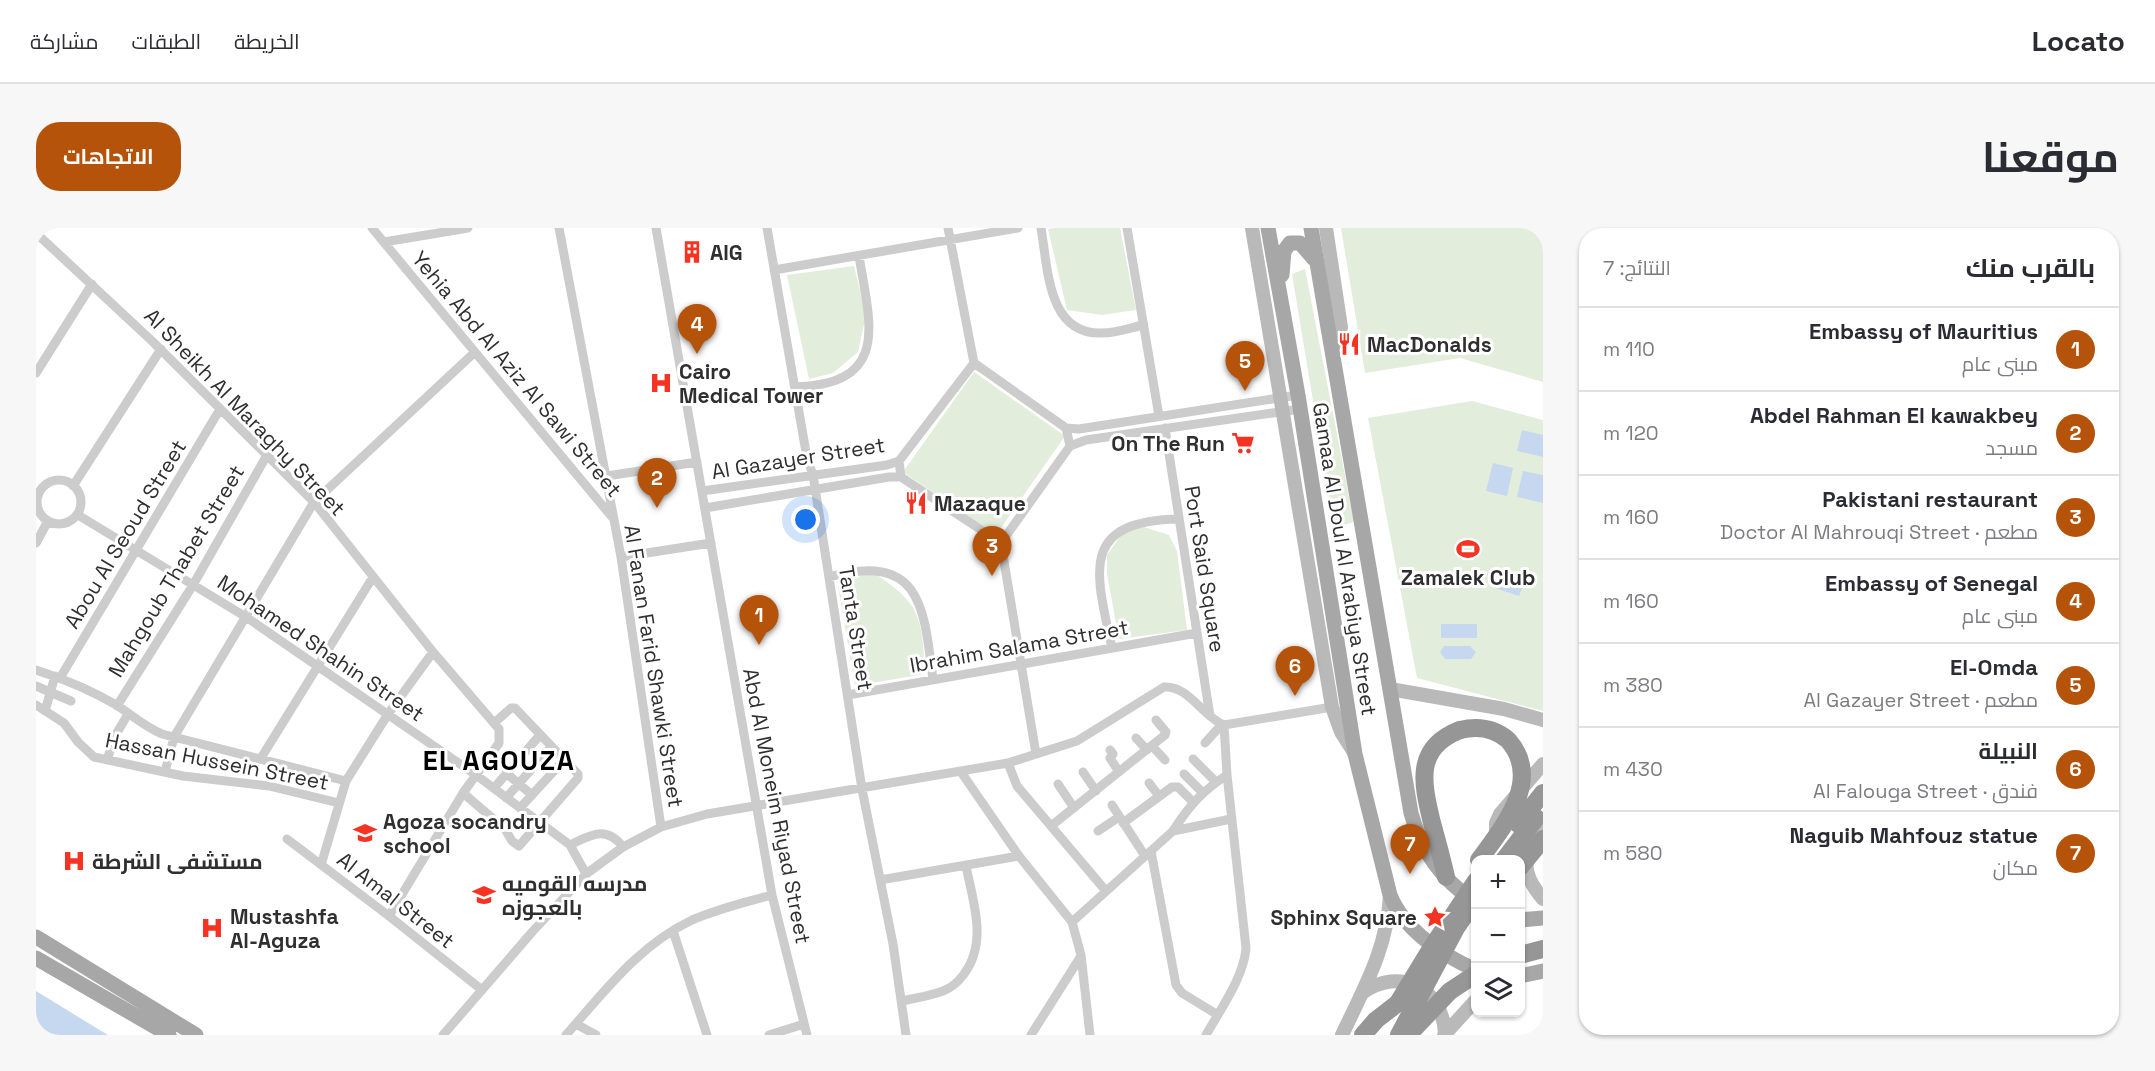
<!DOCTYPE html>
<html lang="ar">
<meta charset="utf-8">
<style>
:root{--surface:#fff;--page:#f7f7f7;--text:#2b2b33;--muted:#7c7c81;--line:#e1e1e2;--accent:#b45309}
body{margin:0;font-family:"Space Grotesk",Cairo,sans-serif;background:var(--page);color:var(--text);direction:rtl}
.controls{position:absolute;right:18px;bottom:18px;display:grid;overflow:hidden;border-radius:12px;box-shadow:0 2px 4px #0004}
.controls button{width:54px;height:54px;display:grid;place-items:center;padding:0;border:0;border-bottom:2px solid var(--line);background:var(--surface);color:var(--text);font:30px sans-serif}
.you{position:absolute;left:770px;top:292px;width:21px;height:21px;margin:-15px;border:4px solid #fff;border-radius:50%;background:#1a73e8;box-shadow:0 0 0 9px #1a73e833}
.badge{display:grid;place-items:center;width:39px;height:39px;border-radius:50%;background:var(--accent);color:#fff;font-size:20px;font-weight:700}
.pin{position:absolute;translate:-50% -50px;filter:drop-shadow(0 2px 3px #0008)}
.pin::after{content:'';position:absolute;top:32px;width:21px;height:18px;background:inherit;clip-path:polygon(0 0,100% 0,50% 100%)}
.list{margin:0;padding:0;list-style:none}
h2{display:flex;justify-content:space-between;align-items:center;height:78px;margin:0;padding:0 24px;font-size:26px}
h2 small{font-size:20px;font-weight:400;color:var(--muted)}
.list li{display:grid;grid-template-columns:39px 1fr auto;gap:18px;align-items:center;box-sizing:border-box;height:84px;padding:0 24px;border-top:2px solid var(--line)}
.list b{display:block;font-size:22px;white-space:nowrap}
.list p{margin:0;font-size:20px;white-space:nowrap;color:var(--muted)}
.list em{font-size:20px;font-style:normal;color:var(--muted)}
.icon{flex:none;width:33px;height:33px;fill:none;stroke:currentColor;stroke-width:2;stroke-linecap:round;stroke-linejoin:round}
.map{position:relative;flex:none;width:1507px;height:807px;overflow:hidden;direction:ltr;border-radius:24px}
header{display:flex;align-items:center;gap:36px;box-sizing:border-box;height:84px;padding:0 30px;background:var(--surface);border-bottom:2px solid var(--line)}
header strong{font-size:28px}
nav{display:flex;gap:33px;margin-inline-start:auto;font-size:21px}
.intro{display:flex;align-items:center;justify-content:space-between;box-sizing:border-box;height:144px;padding:0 36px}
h1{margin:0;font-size:42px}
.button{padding:15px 27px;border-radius:24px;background:var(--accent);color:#fff;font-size:21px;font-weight:700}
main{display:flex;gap:36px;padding:0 36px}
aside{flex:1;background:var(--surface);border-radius:24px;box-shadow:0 2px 4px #0004}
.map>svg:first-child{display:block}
.green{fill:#e2eddb}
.water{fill:#c5d8ef}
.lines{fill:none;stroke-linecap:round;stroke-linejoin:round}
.street{stroke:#ccc;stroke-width:9}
.secondary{stroke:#b9b9b9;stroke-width:14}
.primary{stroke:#a7a7a7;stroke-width:15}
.highway{stroke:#969696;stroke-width:18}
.highway-bridge{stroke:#969696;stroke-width:18}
.labels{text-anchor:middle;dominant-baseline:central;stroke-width:6;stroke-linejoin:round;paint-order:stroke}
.poi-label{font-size:21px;font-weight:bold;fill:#2f2f2f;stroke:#fff;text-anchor:start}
.street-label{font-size:21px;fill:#2f2f2f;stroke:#fff}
.district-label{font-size:27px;font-weight:bold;letter-spacing:1.5px;fill:#000;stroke:#fff}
</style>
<header>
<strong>Locato</strong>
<nav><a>الخريطة</a><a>الطبقات</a><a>مشاركة</a></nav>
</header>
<div class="intro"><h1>موقعنا</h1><a class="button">الاتجاهات</a></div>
<main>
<aside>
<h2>بالقرب منك<small>النتائج: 7</small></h2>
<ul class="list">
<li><span class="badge">1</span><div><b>Embassy of Mauritius</b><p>مبنى عام</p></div><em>110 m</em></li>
<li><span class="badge">2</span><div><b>Abdel Rahman El kawakbey</b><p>مسجد</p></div><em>120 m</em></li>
<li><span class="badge">3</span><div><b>Pakistani restaurant</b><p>مطعم · Doctor Al Mahrouqi Street</p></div><em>160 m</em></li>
<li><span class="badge">4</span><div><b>Embassy of Senegal</b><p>مبنى عام</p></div><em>160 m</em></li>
<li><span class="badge">5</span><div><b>El-Omda</b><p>مطعم · Al Gazayer Street</p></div><em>380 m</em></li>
<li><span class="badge">6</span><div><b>النبيلة</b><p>فندق · Al Falouga Street</p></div><em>430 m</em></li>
<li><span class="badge">7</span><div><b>Naguib Mahfouz statue</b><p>مكان</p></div><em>580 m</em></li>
</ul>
</aside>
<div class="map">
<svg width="1507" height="807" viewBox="0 0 1507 807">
<rect width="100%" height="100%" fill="#fff"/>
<path class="green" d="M1018,0H1084L1100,82L1066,87L1031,82L1012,1Z
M1305,0H1507V154L1424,130L1329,145Z
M818,38L830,87L822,124L797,145L773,151L751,47Z
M1269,41L1318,294L1298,300L1256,46Z
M938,144L1029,208L960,307L867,244Z
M1436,173L1507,192V483L1381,450L1332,190Z
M1108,299L1133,307L1141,323L1151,402L1083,411L1071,346V327L1088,303Z
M836,343C847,352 863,361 872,373C888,391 888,423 888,446L819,458L802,358Z"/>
<path class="water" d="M1486,202L1507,207V229L1481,223Z
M1457,235L1477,240L1471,268L1450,263Z
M1487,243L1507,247V275L1481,269Z
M1460,345L1488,355L1483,368L1456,359Z
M1405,396H1441V410H1405Z
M1408,418H1434L1440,424L1435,431H1409L1404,424Z
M0,763L62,801L72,807H0Z"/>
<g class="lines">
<path class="street" d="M336,0L576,289
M523,0L585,329L625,599
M620,0L736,667L771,807
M731,0L771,230L777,247L826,561L857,716L870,807
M912,0L938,135
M1005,0C1012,39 1011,107 1066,105C1080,105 1094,100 1107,97
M1091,0L1123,188
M0,5L116,113L278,274L397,424L463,501V515L427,565L353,688
M348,14L432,0
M738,42L982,0
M938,135L1030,200L1034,218L965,315L865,249L863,233Z
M0,145L56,56
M759,159C855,156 834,96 823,28
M1030,200L1043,201L1262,167
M1129,200L1174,488
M1034,218L1050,212L1264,181
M571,248L661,234
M1 274a22 22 0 1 1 44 0a22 22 0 1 1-44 0Z
M37,258L125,121
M666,263L851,237L863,233
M669,280L853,249H865
M42,287L210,389L440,547L534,617L550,646
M0,315L12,293
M965,315L1000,526
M585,329L675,315
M793,349C885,324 888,378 897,452
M1076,420C1060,345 1042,293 1143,291
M0,442C28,451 57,463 82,478C97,488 109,499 126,506L310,553
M24,450L184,181
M0,458L35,473
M812,467L1161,405
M0,477L28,495L42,514L58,529L147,548L233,558L303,575
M81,478L157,357L231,227
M9,483L19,448
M1100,510L1111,522
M1169,515L1186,496
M1116,518L1129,532
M1074,522L1077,526L1074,530L1083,544
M225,530L337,349
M1157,531L1180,554
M71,532L79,508L92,486
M972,535L981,558L1070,663
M129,544L138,509L278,274L439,124
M925,544L983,628L1036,694L1045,727L1054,807
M1047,544L1060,563
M470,545L496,567
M1148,546L1166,564
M1113,555L1123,568
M1022,556L1038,580
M458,560L504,507
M427,565L469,601L476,613L483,618L542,550V546L479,480H475L458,495
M470,570L515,519
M1076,577L1109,628
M484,580L528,532
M1087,595L1136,559H1142L1157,574
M1015,598L1129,507L1130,504L1120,492
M1062,603L1083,589
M1137,603L1195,591
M251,611L353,688L446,762
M534,617C555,607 570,597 587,619
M1115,623L1140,757L1146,765L1182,787
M285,637L310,553L352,486L397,424
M844,652L983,628
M1036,694L1137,603C1153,578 1166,563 1191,547
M637,703L671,807
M866,773C879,770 894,768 907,763C915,760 923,753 928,746C952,714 937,674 930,638
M540,796L560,807
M407,807L497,703L550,646L587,619L625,599L671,586L972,535L1041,513L1128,459C1152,457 1167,489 1188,497L1296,479
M530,807C568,764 603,717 656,692C682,681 709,674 736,667
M733,807L768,796
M995,807L1045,728
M1170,807C1184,782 1208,749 1210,720L1191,547L1188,497"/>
<path class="secondary" d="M1216,0L1296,479L1305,504L1319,526
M1290,0L1305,99L1303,108L1296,121
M1354,461L1468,481L1507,492
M1507,601C1486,629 1484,644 1507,671
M1460,607V595L1464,586L1507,536
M1326,765C1364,738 1407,760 1409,806
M1306,807C1328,760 1351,721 1354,667
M1408,807L1440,772"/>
<path class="primary" d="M1232,0L1262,167L1319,526L1354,667C1368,702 1406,727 1440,742
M1275,0L1375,585C1385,622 1406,652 1438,673
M1246,47L1248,23L1254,15H1264L1278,31
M1484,692L1507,690
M0,709L160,807
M0,730L133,807
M1484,748L1507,743"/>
<path class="highway" d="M1410,649C1406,631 1401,613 1396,595C1387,557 1377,520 1424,502
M1484,727L1507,721
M1327,807L1340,792L1362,775"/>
<path class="highway-bridge" d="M1424,502C1441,498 1458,500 1472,512C1507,551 1468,598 1443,632
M1482,596L1507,565
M1468,632L1500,590
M1484,639L1507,611
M1362,775L1396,719L1440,653
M1363,807L1420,700L1440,671
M1372,807L1414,763L1440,746"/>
</g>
<defs>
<g id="building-bare" transform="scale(1.8)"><path d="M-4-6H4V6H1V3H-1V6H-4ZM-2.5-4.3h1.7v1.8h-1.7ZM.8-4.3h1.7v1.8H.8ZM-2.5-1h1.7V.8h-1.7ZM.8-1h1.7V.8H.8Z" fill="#f43322" stroke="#fff" stroke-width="2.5" paint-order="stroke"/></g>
<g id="restaurant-bare" transform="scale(1.8)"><path d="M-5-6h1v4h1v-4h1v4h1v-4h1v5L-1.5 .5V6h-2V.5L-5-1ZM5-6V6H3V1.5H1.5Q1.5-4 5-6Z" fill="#f43322" stroke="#fff" stroke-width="2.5" paint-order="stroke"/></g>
<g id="hospital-bare" transform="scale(1.8)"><path d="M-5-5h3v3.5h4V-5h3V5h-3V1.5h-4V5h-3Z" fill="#f43322" stroke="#fff" stroke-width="2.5" paint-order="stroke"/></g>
<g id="supermarket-bare" transform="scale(1.8)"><path d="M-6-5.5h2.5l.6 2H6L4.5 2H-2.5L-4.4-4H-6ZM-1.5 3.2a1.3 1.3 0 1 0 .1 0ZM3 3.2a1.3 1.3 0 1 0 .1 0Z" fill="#f43322" stroke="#fff" stroke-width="2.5" paint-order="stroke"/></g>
<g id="stadium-bare" transform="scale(1.8)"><path d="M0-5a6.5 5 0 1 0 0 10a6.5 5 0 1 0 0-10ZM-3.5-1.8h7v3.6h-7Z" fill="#f43322" stroke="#fff" stroke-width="2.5" paint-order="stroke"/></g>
<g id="school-bare" transform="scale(1.8)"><path d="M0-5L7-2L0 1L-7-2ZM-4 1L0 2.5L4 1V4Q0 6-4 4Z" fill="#f43322" stroke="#fff" stroke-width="2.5" paint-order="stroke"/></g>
<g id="sight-bare" transform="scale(1.8)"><path d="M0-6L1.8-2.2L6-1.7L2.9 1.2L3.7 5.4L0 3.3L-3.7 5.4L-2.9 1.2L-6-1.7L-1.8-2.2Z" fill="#f43322" stroke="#fff" stroke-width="2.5" paint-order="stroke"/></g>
</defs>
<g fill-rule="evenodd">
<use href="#building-bare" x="656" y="24"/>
<use href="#restaurant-bare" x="1313" y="116"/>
<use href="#hospital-bare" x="625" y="155"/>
<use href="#supermarket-bare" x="1207" y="215"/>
<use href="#restaurant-bare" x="880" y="275"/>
<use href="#stadium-bare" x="1432" y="321"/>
<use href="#school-bare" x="329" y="605"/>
<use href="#hospital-bare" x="38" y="633"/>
<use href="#school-bare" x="448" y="667"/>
<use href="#sight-bare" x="1399" y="689"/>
<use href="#hospital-bare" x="176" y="700"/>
</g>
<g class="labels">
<g class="poi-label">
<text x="674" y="24">AIG</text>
<text x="1331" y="116">MacDonalds</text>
<text x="643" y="143">Cairo<tspan x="643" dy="24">Medical Tower</tspan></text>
<text x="1189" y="215" text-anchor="end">On The Run</text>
<text x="898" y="275">Mazaque</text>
<text x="1432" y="349" text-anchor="middle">Zamalek Club</text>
<text x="347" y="593">Agoza socandry<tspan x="347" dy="24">school</tspan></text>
<text x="56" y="633">مستشفى الشرطة</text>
<text x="466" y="655">مدرسه القوميه<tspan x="466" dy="24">بالعجوزه</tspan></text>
<text x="194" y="688">Mustashfa<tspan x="194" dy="24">Al-Aguza</tspan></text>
<text x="1381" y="689" text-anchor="end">Sphinx Square</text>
</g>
<g class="street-label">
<text transform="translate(481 146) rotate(50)">Yehia Abd Al Aziz Al Sawi Street</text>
<text transform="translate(209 184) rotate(46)">Al Sheikh Al Maraghy Street</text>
<text transform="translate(762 230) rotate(-9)">Al Gazayer Street</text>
<text transform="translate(89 306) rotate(-59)">Abou Al Seoud Street</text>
<text transform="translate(1309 331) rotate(81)">Gamaa Al Doul Al Arabiya Street</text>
<text transform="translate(1169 341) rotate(81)">Port Said Square</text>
<text transform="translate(140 343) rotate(-59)">Mahgoub Thabet Street</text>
<text transform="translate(820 400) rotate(81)">Tanta Street</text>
<text transform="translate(983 418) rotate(-10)">Ibrahim Salama Street</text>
<text transform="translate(285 420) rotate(34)">Mohamed Shahin Street</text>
<text transform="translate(618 438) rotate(81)">Al Fanan Farid Shawki Street</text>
<text transform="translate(181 533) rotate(11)">Hassan Hussein Street</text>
<text transform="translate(741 578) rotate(79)">Abd Al Moneim Riyad Street</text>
<text transform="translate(360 672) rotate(38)">Al Amal Street</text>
</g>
<g class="district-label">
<text x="463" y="532">EL AGOUZA</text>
</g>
</g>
</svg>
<div class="controls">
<button>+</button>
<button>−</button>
<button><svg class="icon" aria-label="layers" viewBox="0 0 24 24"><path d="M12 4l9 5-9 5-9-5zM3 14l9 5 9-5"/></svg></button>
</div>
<div class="you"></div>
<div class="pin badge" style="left:723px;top:417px">1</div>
<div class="pin badge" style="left:621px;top:280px">2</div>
<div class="pin badge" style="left:956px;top:348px">3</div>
<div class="pin badge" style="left:661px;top:126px">4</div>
<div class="pin badge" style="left:1209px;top:163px">5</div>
<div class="pin badge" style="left:1259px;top:468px">6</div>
<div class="pin badge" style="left:1374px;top:646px">7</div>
</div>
</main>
